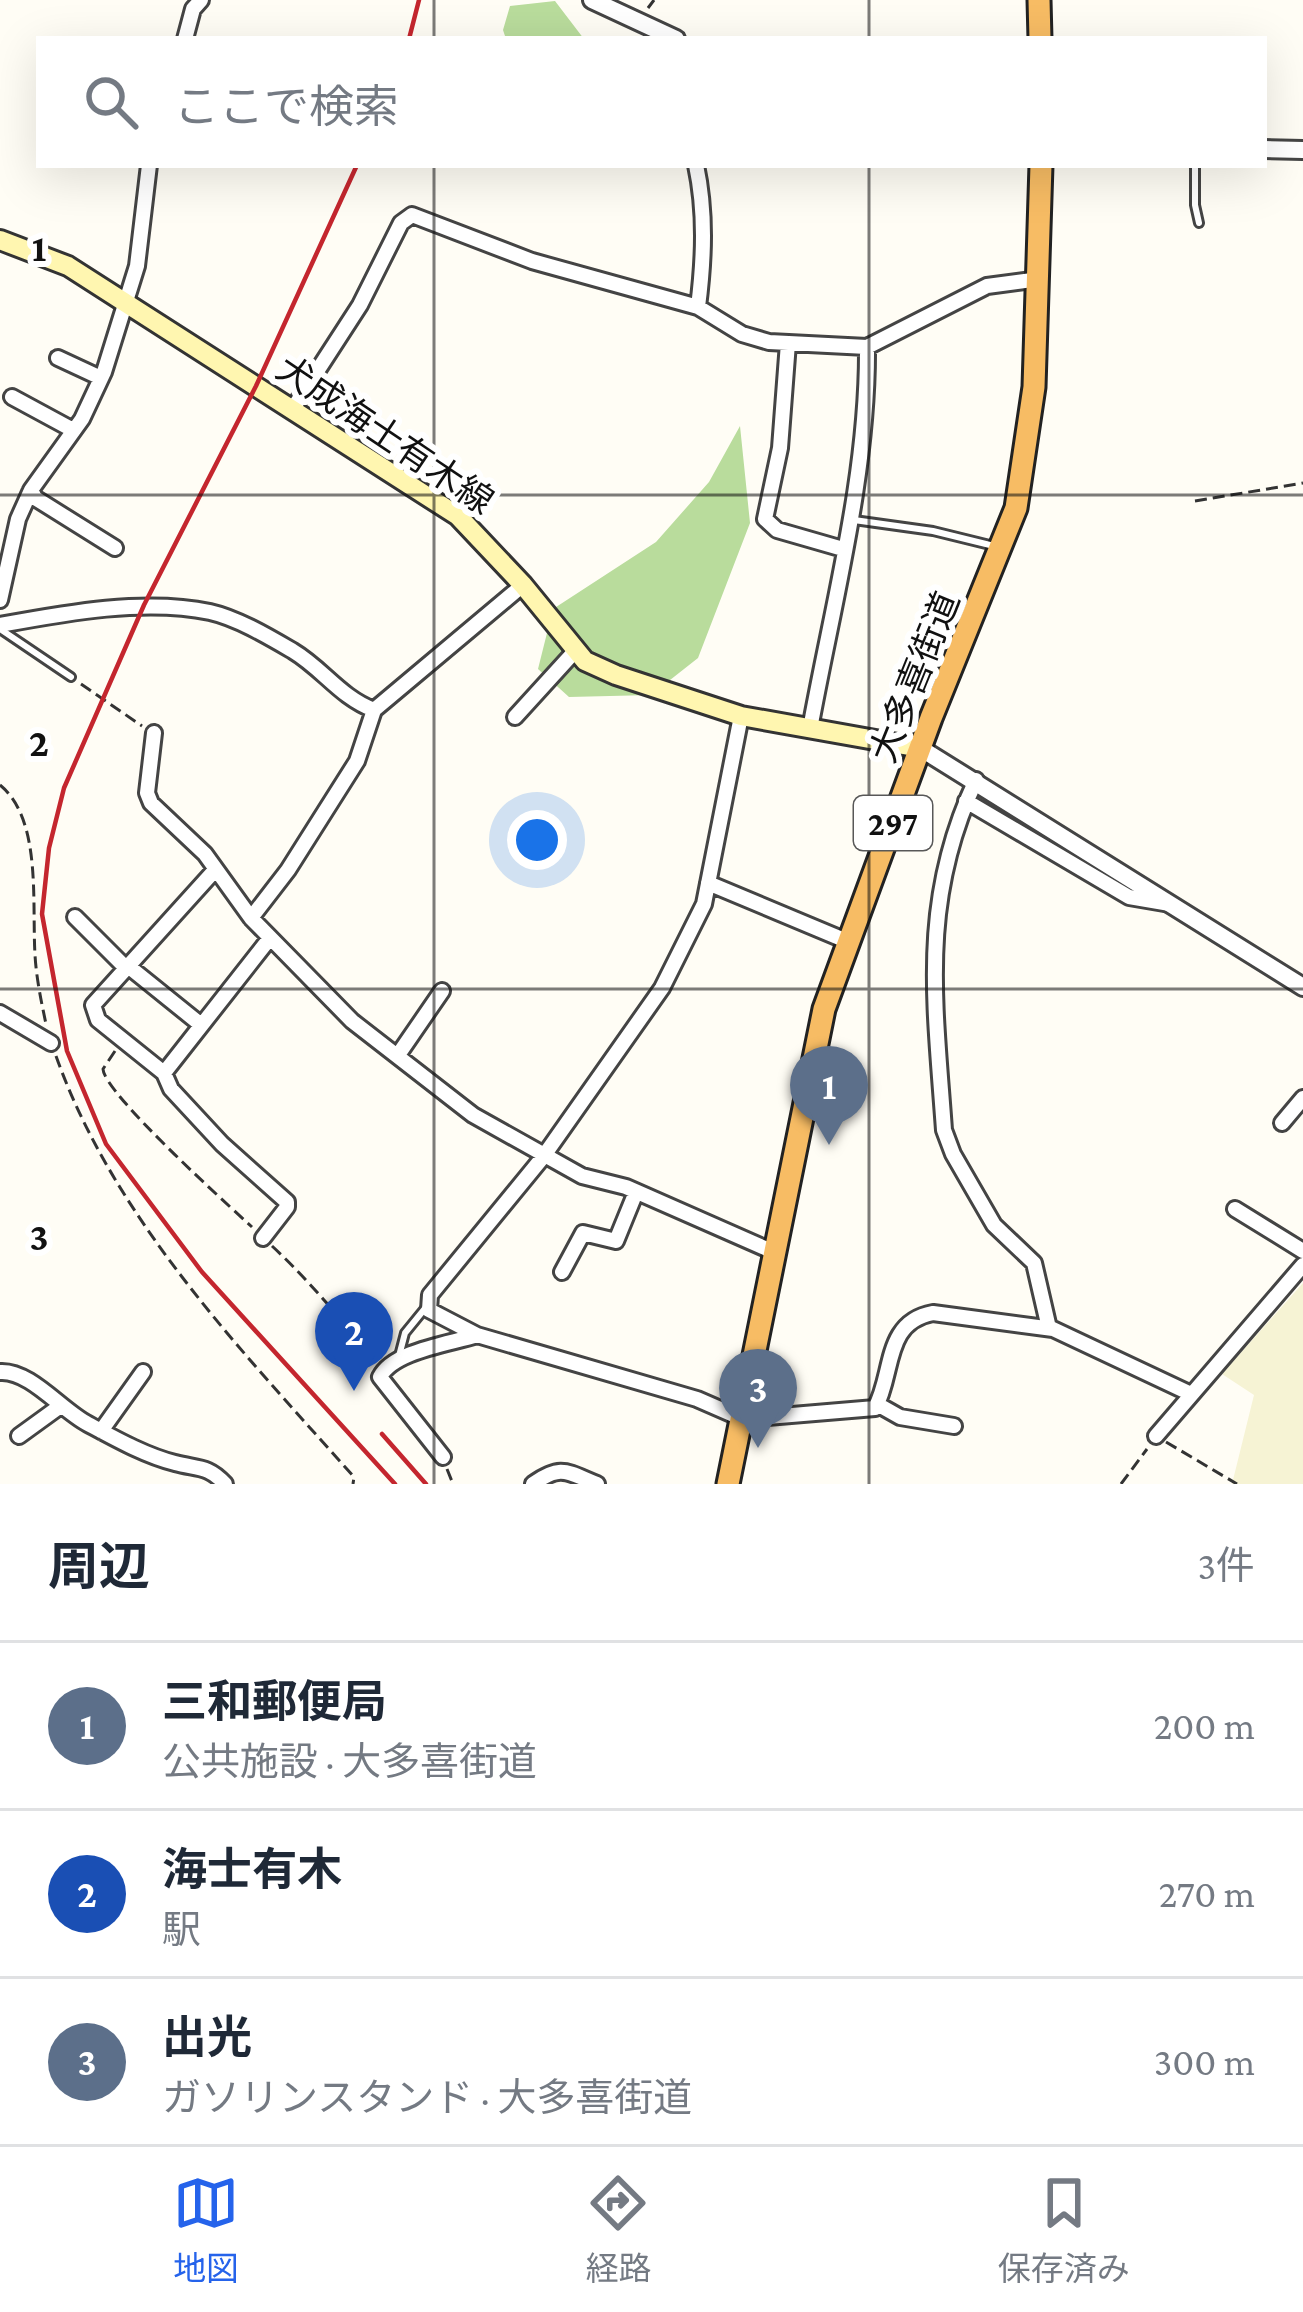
<!DOCTYPE html>
<html lang="ja">
<meta charset="utf-8">
<style>
:root{--surface:#fff;--page:#f6f6f7;--text:#1f2937;--muted:#747a83;--line:#e0e1e3;--accent:#2563eb}
body{margin:0;font-family:"Crimson Pro","Noto Sans JP",serif;background:var(--page);color:var(--text)}
.you{position:absolute;left:537px;top:840px;width:42px;height:42px;margin:-30px;border:9px solid #fff;border-radius:50%;background:#1a73e8;box-shadow:0 0 0 18px #1a73e833}
.badge{display:grid;place-items:center;width:78px;height:78px;border-radius:50%;background:var(--accent);color:#fff;font-size:39px;font-weight:700}
.pin{position:absolute;translate:-50% -99px;filter:drop-shadow(0 3px 6px #0008)}
.pin::after{content:'';position:absolute;top:63px;width:42px;height:36px;background:inherit;clip-path:polygon(0 0,100% 0,50% 100%)}
.list{margin:0;padding:0;list-style:none}
h2{display:flex;justify-content:space-between;align-items:center;height:156px;margin:0;padding:0 48px;font-size:51px}
h2 small{font-size:39px;font-weight:400;color:var(--muted)}
.list li{display:grid;grid-template-columns:78px 1fr auto;gap:36px;align-items:center;box-sizing:border-box;height:168px;padding:0 48px;border-top:3px solid var(--line)}
.list b{display:block;font-size:45px;white-space:nowrap}
.list p{margin:0;font-size:39px;white-space:nowrap;color:var(--muted)}
.list em{font-size:39px;font-style:normal;color:var(--muted)}
.icon{flex:none;width:66px;height:66px;fill:none;stroke:currentColor;stroke-width:2;stroke-linecap:round;stroke-linejoin:round}
.map{position:relative;flex:none;width:1303px;height:1484px;overflow:hidden}
.search{position:absolute;background:var(--surface);box-shadow:0 12px 48px #0002;left:36px;right:36px;top:36px;height:132px;display:flex;align-items:center;gap:30px;box-sizing:border-box;padding:0 42px;border-radius:0px;color:var(--muted);font-size:45px}
.sheet{height:660px;background:var(--surface)}
nav{display:flex;justify-content:space-around;align-items:center;box-sizing:border-box;height:168px;border-top:3px solid var(--line);background:var(--surface);font-size:33px;color:var(--muted)}
nav a{display:grid;justify-items:center;gap:6px}
nav .on{color:var(--accent)}
.map>svg:first-child{display:block}
.farmland{fill:#f6f3d4}
.forest{fill:#b9dc9c}
.lines{fill:none;stroke-linecap:round;stroke-linejoin:round}
.service-casing{stroke:#444;stroke-width:12}
.minor-casing{stroke:#444;stroke-width:20}
.tertiary-casing{stroke:#444;stroke-width:22}
.secondary-casing{stroke:#333;stroke-width:24}
.trunk-casing{stroke:#222;stroke-width:27}
.path{stroke:#333;stroke-width:3;stroke-dasharray:12 6;stroke-linecap:butt}
.service{stroke:#fff;stroke-width:6}
.minor{stroke:#fff;stroke-width:14}
.tertiary{stroke:#fff;stroke-width:16}
.secondary{stroke:#fff6b0;stroke-width:18}
.trunk{stroke:#f7bc64;stroke-width:21}
.rail{stroke:#c4262e;stroke-width:4.5}
.grid{fill:none;stroke:#111;stroke-width:3;stroke-opacity:0.55}
.labels{text-anchor:middle;dominant-baseline:central;stroke-width:12;stroke-linejoin:round;paint-order:stroke}
.shield{fill:#fff;stroke:#585858;stroke-width:3}
.shield-label{font-size:33px;font-weight:bold;fill:#111}
.street-label{font-size:36px;fill:#111;stroke:#fff}
.grid-label{font-size:39px;text-anchor:middle;font-weight:bold;fill:#111;stroke:#fff;stroke-width:12;stroke-linejoin:round;paint-order:stroke}
</style>
<div class="map">
<svg width="1303" height="1484" viewBox="0 0 1303 1484">
<rect width="100%" height="100%" fill="#fffdf5"/>
<path class="farmland" d="M1303,1283V1484H1232L1254,1395L1222,1374Z"/>
<path class="forest" d="M555,1L584,39H506L503,30L510,6Z
M740,426L750,523L698,658L651,695L569,697L538,669L553,609L656,542L709,482Z"/>
<g class="lines">
<g class="service-casing">
<path id="service" d="M1195,165V205L1199,223
M854,520L933,531L994,546
M0,629L71,677
M399,1356L405,1333L427,1306"/>
</g>
<g class="minor-casing">
<path id="minor" d="M185,39L193,9L201,0
M696,165C706,212 704,259 698,307
M788,343L780,448L765,519L777,530L843,549
M58,358L101,378
M12,397L73,430
M292,410L360,305L401,223L412,215L532,261L698,307L742,334L769,342L867,347L987,286L1040,279
M115,548L35,498L31,490L82,419L104,372L137,266L149,165
M523,585L374,710L357,761L288,870L251,918L352,1021L473,1115L582,1176L626,1187L776,1253
M0,600L18,519L31,490
M0,625C65,613 145,598 210,612C237,618 269,637 293,651C323,669 340,697 374,710
M741,716L704,904L662,988L543,1157L430,1295L429,1310L477,1335L697,1399L743,1419L875,1408C894,1375 883,1322 933,1313L1053,1329L1189,1393
M515,717L576,650
M810,729C833,603 868,475 867,347
M154,733L147,793L151,803L205,854L251,918
M976,780C919,901 935,1002 944,1130L953,1154L994,1225L1034,1263L1049,1328
M966,801L1129,897L1170,904
M215,870L93,1005L98,1020L164,1073L171,1089L222,1144L287,1202V1207L263,1238
M708,883L849,942
M75,917L126,968
M128,966L200,1024
M0,1013L51,1043
M398,1055L442,991
M164,1073L270,938
M1282,1123L1303,1098
M1235,1209L1303,1251
M562,1272L583,1233L616,1241L636,1192
M0,1372C30,1370 61,1410 88,1424C114,1438 146,1456 175,1463C197,1469 208,1465 225,1484
M877,1404L900,1417L954,1426
M101,1431L143,1372
M19,1436L59,1407
M1156,1436L1303,1265
M443,1457L380,1377C393,1351 449,1344 477,1335
M533,1484C561,1464 567,1472 597,1484"/>
</g>
<g class="tertiary-casing">
<path id="tertiary" d="M592,0L676,39
M1264,149L1303,150
M920,748L1303,987"/>
</g>
<g class="secondary-casing">
<path id="secondary" d="M0,240L68,266L458,516L523,585L585,661L616,675L741,716L920,748"/>
</g>
<g class="trunk-casing">
<path id="trunk" d="M1039,0L1040,39
M728,1484L824,1009L931,718L1016,508L1034,387L1041,165"/>
</g>
<path class="path" d="M648,8L654,0
M1195,501L1303,483
M81,684L142,726
M0,785C45,822 30,914 36,967C38,986 42,1005 46,1024
M115,1051L103,1069C104,1093 227,1204 252,1227
M56,1056C114,1219 241,1350 354,1477L353,1484
M272,1246C310,1281 340,1320 376,1357
M1166,1442L1237,1484
M447,1469L453,1484
M1121,1484L1147,1449"/>
<use href="#service" class="service"/>
<use href="#minor" class="minor"/>
<use href="#tertiary" class="tertiary"/>
<use href="#secondary" class="secondary"/>
<use href="#trunk" class="trunk"/>
<path class="rail" d="M409,39L419,0
M357,165L256,386L144,605L64,788L49,848L42,914L67,1051L106,1144L202,1272L395,1484
M382,1434L426,1484"/>
</g>
<path class="grid" d="M434,0V39M869,0V39M434,165V1484M869,165V1484M0,495H1303M0,989H1303"/>
<g class="labels">
<rect class="shield" x="854" y="796" width="78" height="54" rx="9"/>
<g class="shield-label">
<text x="893" y="823">297</text>
</g>
<g class="street-label">
<text transform="translate(385 435) rotate(34)">犬成海士有木線</text>
<text transform="translate(915 677) rotate(-68)">大多喜街道</text>
</g>
</g>
<g class="grid-label">
<text x="39" y="261">1</text>
<text x="39" y="756">2</text>
<text x="39" y="1250">3</text>
</g>
</svg>
<div class="you"></div>
<div class="pin badge" style="left:829px;top:1145px;background:#5c6f8a">1</div>
<div class="pin badge" style="left:354px;top:1391px;background:#1a4fb4">2</div>
<div class="pin badge" style="left:758px;top:1448px;background:#5c6f8a">3</div>
<div class="search"><svg class="icon" aria-label="search" viewBox="0 0 24 24"><circle cx="10" cy="10" r="6"/><path d="M15 15l6 6"/></svg>ここで検索</div>
</div>
<section class="sheet">
<h2>周辺<small>3件</small></h2>
<ul class="list">
<li><span class="badge" style="background:#5c6f8a">1</span><div><b>三和郵便局</b><p>公共施設 · 大多喜街道</p></div><em>200 m</em></li>
<li><span class="badge" style="background:#1a4fb4">2</span><div><b>海士有木</b><p>駅</p></div><em>270 m</em></li>
<li><span class="badge" style="background:#5c6f8a">3</span><div><b>出光</b><p>ガソリンスタンド · 大多喜街道</p></div><em>300 m</em></li>
</ul>
</section>
<nav>
<a class="on"><svg class="icon" aria-label="map" viewBox="0 0 24 24"><path d="M3 6l6-2 6 2 6-2v14l-6 2-6-2-6 2zM9 4v14M15 6v14"/></svg>地図</a>
<a><svg class="icon" aria-label="directions" viewBox="0 0 24 24"><path d="M12 3l9 9-9 9-9-9zM9 14v-3h6M13 9l2 2-2 2"/></svg>経路</a>
<a><svg class="icon" aria-label="saved" viewBox="0 0 24 24"><path d="M7 4h10v16l-5-4-5 4z"/></svg>保存済み</a>
</nav>
